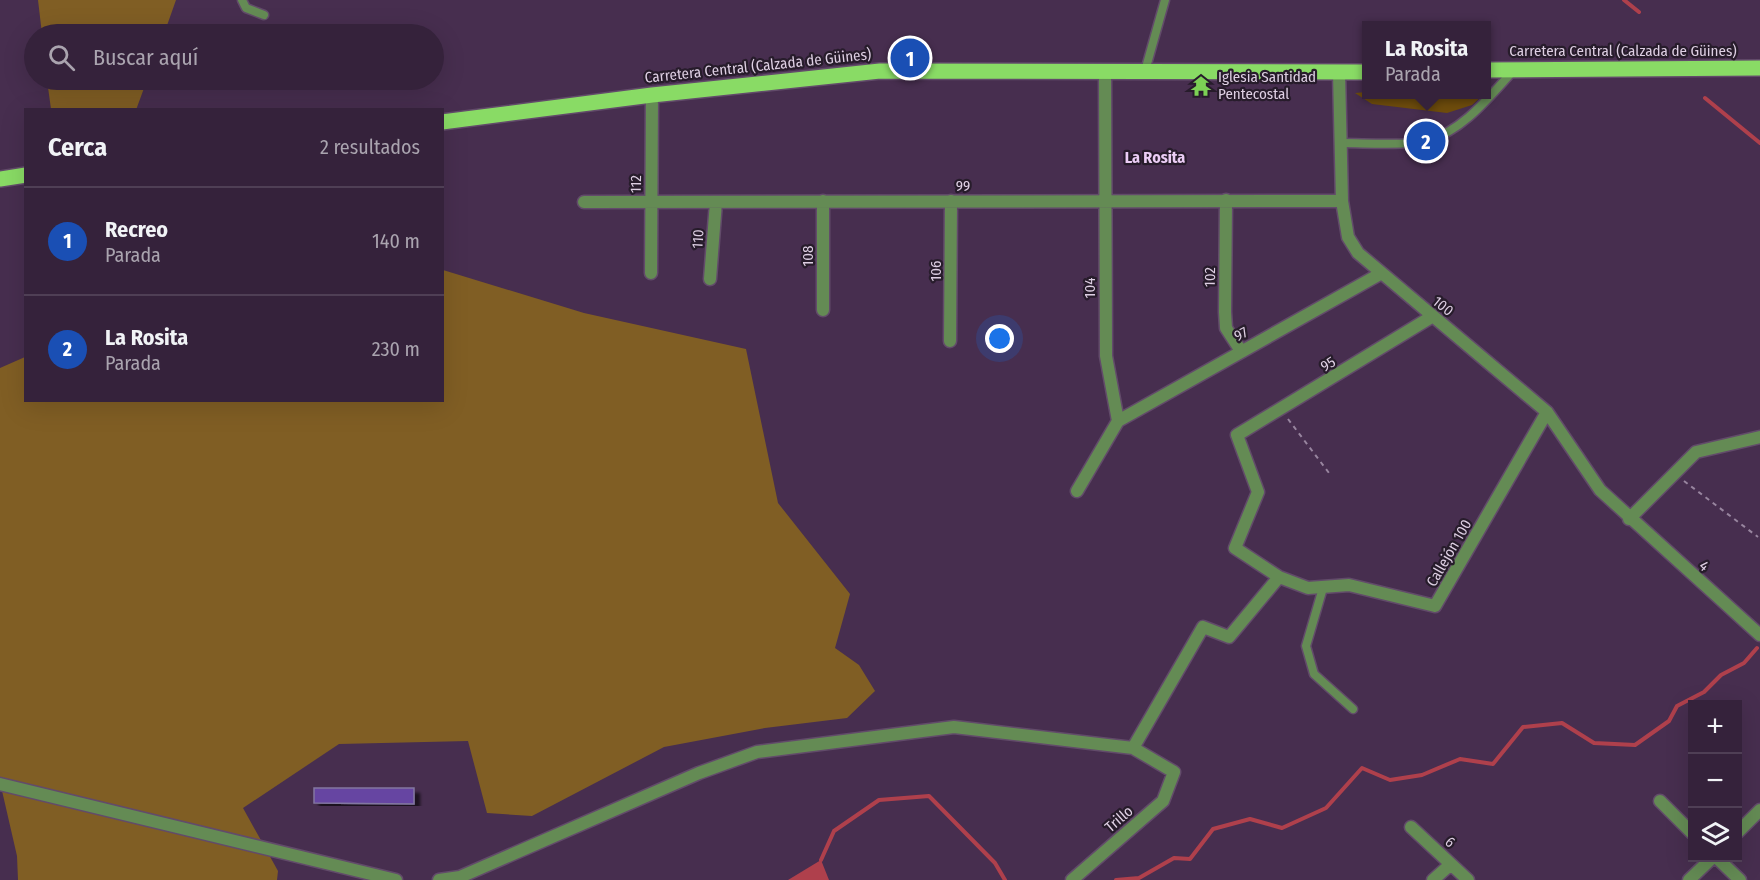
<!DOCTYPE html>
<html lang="es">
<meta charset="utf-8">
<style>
:root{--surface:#35223b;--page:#3d2a42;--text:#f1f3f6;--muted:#aaa4af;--line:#4f3f55;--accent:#8bbbb9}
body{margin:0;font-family:"Fira Sans Condensed",sans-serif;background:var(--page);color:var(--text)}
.controls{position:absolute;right:18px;bottom:18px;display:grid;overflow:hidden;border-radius:0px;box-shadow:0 6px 24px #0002}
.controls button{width:54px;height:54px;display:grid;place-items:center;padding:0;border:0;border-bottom:2px solid var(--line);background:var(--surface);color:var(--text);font:30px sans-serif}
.you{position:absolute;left:1000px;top:339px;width:21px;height:21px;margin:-15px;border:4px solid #fff;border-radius:50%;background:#1a73e8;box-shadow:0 0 0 9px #1a73e833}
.badge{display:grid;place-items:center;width:39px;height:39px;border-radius:50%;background:var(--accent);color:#fff;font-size:20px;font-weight:700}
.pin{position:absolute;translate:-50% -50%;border:3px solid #fff;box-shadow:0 2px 6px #0006}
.popup{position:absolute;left:1362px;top:21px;width:129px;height:78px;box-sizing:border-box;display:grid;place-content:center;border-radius:0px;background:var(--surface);filter:drop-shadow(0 2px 4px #0005);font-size:20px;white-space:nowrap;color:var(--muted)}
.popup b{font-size:22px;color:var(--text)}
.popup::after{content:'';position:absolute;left:50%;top:100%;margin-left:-12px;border:12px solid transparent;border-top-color:var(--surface)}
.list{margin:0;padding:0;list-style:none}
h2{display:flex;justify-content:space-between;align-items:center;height:78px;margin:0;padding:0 24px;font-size:26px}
h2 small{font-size:20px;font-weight:400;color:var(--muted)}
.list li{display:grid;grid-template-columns:39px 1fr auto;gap:18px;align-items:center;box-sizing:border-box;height:108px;padding:0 24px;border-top:2px solid var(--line)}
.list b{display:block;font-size:22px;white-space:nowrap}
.list p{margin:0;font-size:20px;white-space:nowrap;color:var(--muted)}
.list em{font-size:20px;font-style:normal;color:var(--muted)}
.icon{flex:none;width:33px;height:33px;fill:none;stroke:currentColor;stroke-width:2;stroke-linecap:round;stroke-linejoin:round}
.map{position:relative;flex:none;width:1760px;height:880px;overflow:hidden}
.search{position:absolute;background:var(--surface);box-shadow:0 6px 24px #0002;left:24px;top:24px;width:420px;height:66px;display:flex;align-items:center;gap:15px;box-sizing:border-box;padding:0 21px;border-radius:33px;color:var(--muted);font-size:22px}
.panel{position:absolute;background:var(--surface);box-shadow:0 6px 24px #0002;left:24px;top:108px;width:420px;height:294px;border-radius:0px}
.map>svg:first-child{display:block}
.green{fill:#6e4c0c}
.forest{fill:#805e24}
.water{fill:#af404c}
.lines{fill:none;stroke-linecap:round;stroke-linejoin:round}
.stream{stroke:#af404c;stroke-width:4}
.building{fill:#6645a2;stroke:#8277a0;stroke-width:1.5;filter:url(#shadow)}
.service-casing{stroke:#624b6a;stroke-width:11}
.minor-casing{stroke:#624b6a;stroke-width:15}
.primary-casing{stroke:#624b6a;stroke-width:18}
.path{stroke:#98859f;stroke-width:2;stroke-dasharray:4.5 4.5;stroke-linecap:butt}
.service{stroke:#648b54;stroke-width:8}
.minor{stroke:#648b54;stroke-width:12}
.primary{stroke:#89db65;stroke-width:15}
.labels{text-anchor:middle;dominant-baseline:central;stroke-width:4.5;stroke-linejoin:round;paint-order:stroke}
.street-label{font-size:15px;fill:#decfe3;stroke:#271c2b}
.poi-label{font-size:15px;fill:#decfe3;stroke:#271c2b;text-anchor:start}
.neighbourhood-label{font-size:16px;font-weight:bold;fill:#ebcdf5;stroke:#271c2b}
</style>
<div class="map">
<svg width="1760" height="880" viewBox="0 0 1760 880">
<defs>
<filter id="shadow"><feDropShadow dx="5.5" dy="5.5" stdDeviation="1.5" flood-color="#0009"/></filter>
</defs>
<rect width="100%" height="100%" fill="#472e4f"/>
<path class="green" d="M1366,92V94L1483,95L1472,105L1447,113L1372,104L1355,93Z"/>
<path class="forest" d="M38,0H176L164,34H42Z
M47,80H147L136,110L51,109Z
M443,270L584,313L746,349L778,503L850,594L835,648L859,665L875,691L847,718L765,728L664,747L532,816L487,813L468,741L339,744L243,808L278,871L277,880H18L17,856L0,782V368L25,357L26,400H442Z"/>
<path class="water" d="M821,860L829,880H788Z"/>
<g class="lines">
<path class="stream" d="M1624,0L1639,12
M1705,98L1760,143
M821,860L834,831L879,800L929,796L995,863L1005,880
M1116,880L1139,878L1174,858L1190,859L1213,829L1250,819L1282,828L1326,808L1362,768L1390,780L1422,775L1460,759L1493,764L1523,727L1562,723L1594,743L1635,745L1669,721L1677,706L1704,692L1721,675L1744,663L1757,648"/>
</g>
<path class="building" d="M314,788H414V804L314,803Z"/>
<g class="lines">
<g class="service-casing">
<path id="service" d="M242,0L246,8L264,15
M1145,71L1165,0
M1343,143C1365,143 1408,146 1427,141C1464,130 1489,97 1514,70
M1323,588L1306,646L1314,674L1353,709"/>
</g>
<g class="minor-casing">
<path id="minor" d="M1339,73L1342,201L1348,237L1358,253L1547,412L1600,490L1760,635
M1226,200L1225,312L1226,328L1241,351
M823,201V310
M584,202L1342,201
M651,273L652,95
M710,279L716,202
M1433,316L1237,435L1258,492L1235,548L1279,577L1308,588L1349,585L1435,606L1547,412
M950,341L951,201
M1118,421L1380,274
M1077,491L1118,421L1106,356L1105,71
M1629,519L1696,452L1760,437
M1133,748L1203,627L1229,637L1279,577
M0,784L396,880
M1660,801L1692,833
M1411,827L1468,880
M1738,832L1760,810
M1717,858L1740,880
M439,880L460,877L699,773L757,752L954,727L1133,748L1174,772L1163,801L1072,880
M1433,880L1451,864
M1689,880L1712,858"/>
</g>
<g class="primary-casing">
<path id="primary" d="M1486,70L1760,68
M442,122L652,95L880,71L1366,72
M0,179L26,175"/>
</g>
<path class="path" d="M1288,419L1329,473
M1684,481L1758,537"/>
<use href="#service" class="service"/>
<use href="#minor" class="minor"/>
<use href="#primary" class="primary"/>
</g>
<defs>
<g id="temple-bare" transform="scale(1.62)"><path d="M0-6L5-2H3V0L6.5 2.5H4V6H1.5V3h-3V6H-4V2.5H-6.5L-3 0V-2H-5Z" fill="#7cd155" stroke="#271c2b" stroke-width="2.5" paint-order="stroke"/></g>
</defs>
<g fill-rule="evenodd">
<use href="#temple-bare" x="1201" y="86"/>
</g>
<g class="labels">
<g class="street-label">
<text x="1623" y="51">Carretera Central (Calzada de Güines)</text>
<text transform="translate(758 66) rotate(-6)">Carretera Central (Calzada de Güines)</text>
<text transform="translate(636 184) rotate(-89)">112</text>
<text x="963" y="186">99</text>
<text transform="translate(698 239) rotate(-86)">110</text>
<text transform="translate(808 256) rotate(-90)">108</text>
<text transform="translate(936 271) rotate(-90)">106</text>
<text transform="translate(1210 277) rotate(-89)">102</text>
<text transform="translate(1090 288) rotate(-90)">104</text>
<text transform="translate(1443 306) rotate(39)">100</text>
<text transform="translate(1241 334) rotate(-28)">97</text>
<text transform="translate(1328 364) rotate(-31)">95</text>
<text transform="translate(1449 553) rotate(-60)">Callejón 100</text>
<text transform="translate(1704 566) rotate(42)">4</text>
<text transform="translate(1119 819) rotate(-41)">Trillo</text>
<text transform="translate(1450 842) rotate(42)">6</text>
</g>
<g class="poi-label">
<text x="1218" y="77">Iglesia Santidad<tspan x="1218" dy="17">Pentecostal</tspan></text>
</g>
<g class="neighbourhood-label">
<text x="1155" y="157">La Rosita</text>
</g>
</g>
</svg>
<div class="controls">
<button>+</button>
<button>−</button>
<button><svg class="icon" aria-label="layers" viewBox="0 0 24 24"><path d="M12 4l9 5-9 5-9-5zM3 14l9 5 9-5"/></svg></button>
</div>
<div class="you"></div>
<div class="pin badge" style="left:910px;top:58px;background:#1a4fb4">1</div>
<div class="pin badge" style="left:1426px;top:141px;background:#1a4fb4">2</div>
<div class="popup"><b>La Rosita</b>Parada</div>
<div class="search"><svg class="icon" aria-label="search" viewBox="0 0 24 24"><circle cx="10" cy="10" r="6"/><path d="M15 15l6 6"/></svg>Buscar aquí</div>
<section class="panel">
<h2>Cerca<small>2 resultados</small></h2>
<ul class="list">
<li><span class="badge" style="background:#1a4fb4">1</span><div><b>Recreo</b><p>Parada</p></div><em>140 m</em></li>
<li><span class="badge" style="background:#1a4fb4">2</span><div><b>La Rosita</b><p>Parada</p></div><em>230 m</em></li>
</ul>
</section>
</div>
